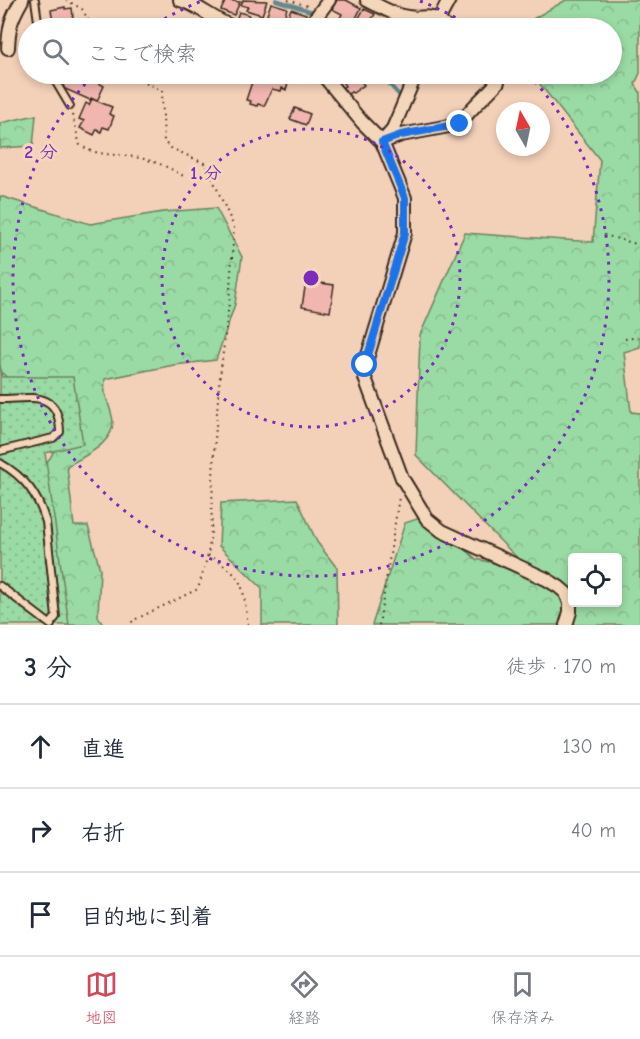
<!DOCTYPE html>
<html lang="ja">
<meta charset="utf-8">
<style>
:root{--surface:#fff;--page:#f6f6f7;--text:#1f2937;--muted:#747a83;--line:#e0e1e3;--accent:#d1495b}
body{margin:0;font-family:"Comic Neue","Klee One",sans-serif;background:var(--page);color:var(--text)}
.controls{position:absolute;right:18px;bottom:18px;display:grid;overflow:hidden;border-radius:6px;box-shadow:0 3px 9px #0003}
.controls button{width:54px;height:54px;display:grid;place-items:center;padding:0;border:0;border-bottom:2px solid var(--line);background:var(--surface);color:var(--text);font:30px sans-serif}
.compass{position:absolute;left:496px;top:102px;width:54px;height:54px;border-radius:50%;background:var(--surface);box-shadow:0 3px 9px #0003;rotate:351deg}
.stop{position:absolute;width:18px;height:18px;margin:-14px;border:4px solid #1a73e8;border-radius:50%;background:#fff}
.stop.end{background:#1a73e8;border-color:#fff;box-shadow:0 2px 6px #0008}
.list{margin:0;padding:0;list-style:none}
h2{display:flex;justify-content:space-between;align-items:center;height:78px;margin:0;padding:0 24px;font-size:26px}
h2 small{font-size:20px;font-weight:400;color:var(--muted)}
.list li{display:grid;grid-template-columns:39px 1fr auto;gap:18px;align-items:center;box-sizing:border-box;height:84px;padding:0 24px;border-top:2px solid var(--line)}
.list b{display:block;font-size:22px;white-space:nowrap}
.list em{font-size:20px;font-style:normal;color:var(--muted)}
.icon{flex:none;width:33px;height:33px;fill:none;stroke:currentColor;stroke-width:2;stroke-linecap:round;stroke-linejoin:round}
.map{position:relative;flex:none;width:640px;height:625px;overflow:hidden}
.search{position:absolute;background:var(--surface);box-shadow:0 3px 9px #0003;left:18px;right:18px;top:18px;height:66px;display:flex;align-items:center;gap:15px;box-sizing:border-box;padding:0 21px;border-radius:33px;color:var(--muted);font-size:22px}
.sheet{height:330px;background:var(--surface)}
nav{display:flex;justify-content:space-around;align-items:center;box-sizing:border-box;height:84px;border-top:2px solid var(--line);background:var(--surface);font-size:16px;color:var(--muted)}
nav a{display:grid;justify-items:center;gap:3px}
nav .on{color:var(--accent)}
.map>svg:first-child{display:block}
.forest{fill:url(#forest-crowns);stroke:#6a8261;stroke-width:1.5;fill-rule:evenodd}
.park{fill:url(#park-dots);stroke:#6a8261;stroke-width:1.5}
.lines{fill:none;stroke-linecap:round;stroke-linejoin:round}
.stream{stroke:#638892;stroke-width:4}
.building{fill:#f1b6b0;stroke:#3b2a1e;stroke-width:1.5}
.service-casing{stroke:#3b2a1e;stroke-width:10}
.minor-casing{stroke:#3b2a1e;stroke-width:16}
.path{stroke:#3b2a1e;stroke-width:2;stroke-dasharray:1.5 4.5;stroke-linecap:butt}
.service{stroke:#f4d7ba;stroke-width:6}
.minor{stroke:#f4d7ba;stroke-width:12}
.route{stroke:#1a73e8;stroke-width:8}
.ring{fill:none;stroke:#7b2cbf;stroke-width:3;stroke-dasharray:3 6}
.centre{fill:#7b2cbf;stroke:#f4d7ba;stroke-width:3}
.ring-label{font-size:18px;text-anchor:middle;font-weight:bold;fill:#7b2cbf;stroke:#f4d7ba;stroke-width:6;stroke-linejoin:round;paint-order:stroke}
</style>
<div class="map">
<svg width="640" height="625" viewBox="0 0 640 625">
<defs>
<pattern id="forest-crowns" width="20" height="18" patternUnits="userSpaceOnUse" patternTransform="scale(1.5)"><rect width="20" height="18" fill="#9adaa4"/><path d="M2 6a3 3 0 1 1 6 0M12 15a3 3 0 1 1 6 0" fill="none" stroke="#86bb8d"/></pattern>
<pattern id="park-dots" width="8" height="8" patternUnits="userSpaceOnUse" patternTransform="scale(1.5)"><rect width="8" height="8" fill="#9adaa4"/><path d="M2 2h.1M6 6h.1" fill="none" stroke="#86bb8d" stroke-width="1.8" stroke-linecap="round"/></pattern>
</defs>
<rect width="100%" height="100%" fill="#f3d0b8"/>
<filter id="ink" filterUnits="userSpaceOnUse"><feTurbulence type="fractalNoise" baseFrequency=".0167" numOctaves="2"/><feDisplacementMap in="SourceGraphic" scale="12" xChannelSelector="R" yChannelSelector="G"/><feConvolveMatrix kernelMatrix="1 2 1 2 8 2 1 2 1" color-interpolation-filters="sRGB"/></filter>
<g filter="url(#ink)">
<path class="forest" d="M566,0H640V73L635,84L640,92V347L624,352L631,412L640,413V625H372L405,523L429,515L476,559L530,571L416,455L420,335L465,233L593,242L600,160L532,74H612V28H517ZM572,558H618V602H572Z
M36,115L33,146L0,148V123Z
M0,196L90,224L163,212L216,208L242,257L235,304L216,360L174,365L105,379C103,397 108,399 112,416C119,441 85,456 67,466L74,526H88L100,569L98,617L103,625H67L39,471L50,458L60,440L0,370Z
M297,499L317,542L337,568L338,625H262V588L219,546L221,503Z"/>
<path class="park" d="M0,365L2,377H73L83,444L45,453L69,625H0Z"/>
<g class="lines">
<path class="stream" d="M276,0L313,12
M322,18L336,28
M380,74L400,96L399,99
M387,127L393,114"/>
</g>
<path class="building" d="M226,0L240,2L234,15L221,10Z
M243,0L267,1L262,15L246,10L248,7L241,5Z
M337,0H346L361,8L353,24L340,18L342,14L332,9Z
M271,3L287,8L282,24L266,18Z
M65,7V9L72,8L74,26L54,28L51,10Z
M291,9L306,14L304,22L299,21L296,28L284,26Z
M364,9L375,14L372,19L376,21L373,28H367L356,23Z
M239,12L249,15L246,26L235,23Z
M70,74H85L104,86L97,101L91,98L90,100L63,88Z
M254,74L269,79L271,74L289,80L286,90L282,88L281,91L272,89L264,106L258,104L257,106L250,104L251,101L246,100L252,82L249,81Z
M355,74L364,85L353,93L351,92L347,95L342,88L345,86L343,83Z
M92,99L112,107L109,114L114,116L109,129L103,127L101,132L97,129L94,135L80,128L84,121L79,119L86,103L89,105Z
M295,108L310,114L306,125L290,119Z
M306,281L334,285L330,312L302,307Z"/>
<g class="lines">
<g class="service-casing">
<path id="service" d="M35,0L39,28
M51,74L70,106
M0,399C31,399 59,389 60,432L53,438L0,451
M0,463C25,477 38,495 46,522L56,617L50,624
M0,586L51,625"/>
</g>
<g class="minor-casing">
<path id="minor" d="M180,0C200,5 216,23 237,28
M367,0C379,6 390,13 403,16C424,22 428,9 447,28
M308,28L329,0
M434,28L449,0
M8,48C9,26 11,19 22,0
M322,74L362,122L382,142L405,198V233L365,365V378L402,478L427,519L442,531L546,579L559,587L566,593L570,603V612L566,625
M382,142L401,135L460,124C468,110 487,95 498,82L490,74
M382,142L392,131L416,74"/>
</g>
<path class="path" d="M66,0L82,9L93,28
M288,0L308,6
M328,19L342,28
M130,74L162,91L164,142L171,148L206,164L234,227L229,303L219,385L214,454L211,531L208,555L198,589L132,621L133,625
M385,74L398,86
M72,115L80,145C98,157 113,153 134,157C153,160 169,167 185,177
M604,235L640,245
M625,339L640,337
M208,555C246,578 242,583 248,625
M379,625L399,497"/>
<use href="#service" class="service"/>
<use href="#minor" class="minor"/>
</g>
</g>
<g class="lines" filter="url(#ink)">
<path class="route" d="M365,365L405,233V198L382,142L401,135L460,124"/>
</g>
<g class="ring">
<circle cx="311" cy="278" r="149"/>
<path d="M149 28A298 298 0 0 1 202 1M420 1A298 298 0 0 1 473 28M529 75A298 298 0 1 1 93 75"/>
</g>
<circle cx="311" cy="278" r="9" class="centre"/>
<g class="ring-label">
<text x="41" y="158">2 分</text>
<text x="206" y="179">1 分</text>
</g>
</svg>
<div class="controls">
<button><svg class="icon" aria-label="locate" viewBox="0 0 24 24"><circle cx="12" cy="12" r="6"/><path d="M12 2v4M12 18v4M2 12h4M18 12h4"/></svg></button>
</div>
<svg class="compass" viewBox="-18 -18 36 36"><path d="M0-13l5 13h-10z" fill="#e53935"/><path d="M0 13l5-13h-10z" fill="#747a83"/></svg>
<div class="stop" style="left:365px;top:365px"></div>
<div class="stop end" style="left:460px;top:124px"></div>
<div class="search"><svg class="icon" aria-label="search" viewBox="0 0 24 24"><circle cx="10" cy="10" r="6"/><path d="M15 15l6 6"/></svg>ここで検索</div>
</div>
<section class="sheet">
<h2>3 分<small>徒歩 · 170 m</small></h2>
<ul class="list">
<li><svg class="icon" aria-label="ahead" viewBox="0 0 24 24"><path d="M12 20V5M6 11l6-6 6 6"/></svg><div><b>直進</b></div><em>130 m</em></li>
<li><svg class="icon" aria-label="right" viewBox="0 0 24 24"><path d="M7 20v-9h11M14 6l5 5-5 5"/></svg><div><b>右折</b></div><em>40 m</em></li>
<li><svg class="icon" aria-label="arrive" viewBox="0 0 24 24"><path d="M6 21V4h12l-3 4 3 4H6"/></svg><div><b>目的地に到着</b></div></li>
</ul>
</section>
<nav>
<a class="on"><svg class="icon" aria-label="map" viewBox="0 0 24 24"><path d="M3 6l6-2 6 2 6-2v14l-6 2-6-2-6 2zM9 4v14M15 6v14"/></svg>地図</a>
<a><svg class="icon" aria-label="directions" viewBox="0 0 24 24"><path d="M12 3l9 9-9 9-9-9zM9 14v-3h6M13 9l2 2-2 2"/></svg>経路</a>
<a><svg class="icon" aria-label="saved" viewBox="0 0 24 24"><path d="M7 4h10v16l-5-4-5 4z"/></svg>保存済み</a>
</nav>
